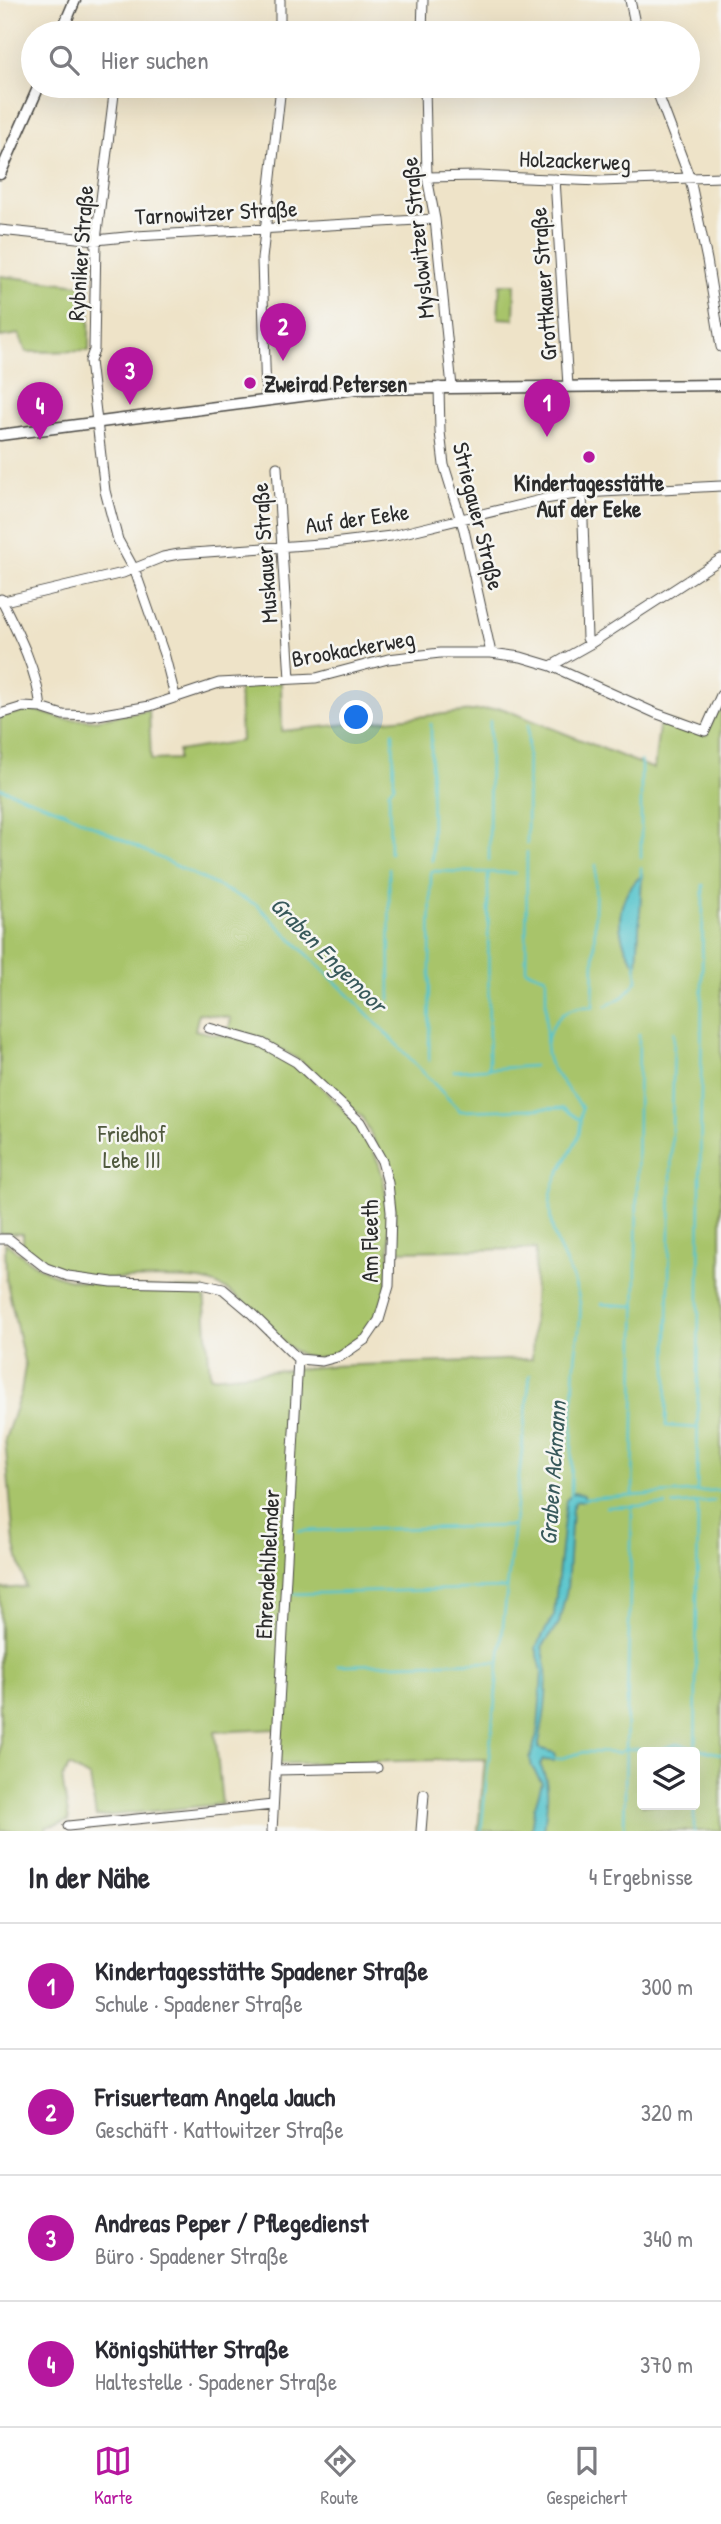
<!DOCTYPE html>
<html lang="de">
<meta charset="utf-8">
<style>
:root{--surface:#fff;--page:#f2f2f3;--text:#2b2b33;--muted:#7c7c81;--line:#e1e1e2;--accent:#b5179e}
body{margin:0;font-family:"Patrick Hand",sans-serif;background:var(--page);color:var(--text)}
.controls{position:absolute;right:21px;bottom:21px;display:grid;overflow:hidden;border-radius:7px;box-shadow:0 7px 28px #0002}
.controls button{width:63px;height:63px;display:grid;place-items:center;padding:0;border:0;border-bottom:2px solid var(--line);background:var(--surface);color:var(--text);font:35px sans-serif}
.you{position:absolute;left:357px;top:718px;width:24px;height:24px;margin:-18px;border:5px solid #fff;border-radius:50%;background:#1a73e8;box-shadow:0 0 0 10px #1a73e833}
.badge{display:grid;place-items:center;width:46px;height:46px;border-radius:50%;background:var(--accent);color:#fff;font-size:23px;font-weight:700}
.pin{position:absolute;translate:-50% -58px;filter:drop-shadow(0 2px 4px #0008)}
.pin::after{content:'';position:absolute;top:37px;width:24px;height:21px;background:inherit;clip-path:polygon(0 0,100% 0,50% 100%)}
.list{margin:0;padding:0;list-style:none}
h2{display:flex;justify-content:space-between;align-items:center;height:91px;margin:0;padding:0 28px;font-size:30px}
h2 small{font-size:23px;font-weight:400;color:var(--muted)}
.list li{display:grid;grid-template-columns:46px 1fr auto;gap:21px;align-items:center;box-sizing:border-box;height:126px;padding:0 28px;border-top:2px solid var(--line)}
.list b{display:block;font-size:26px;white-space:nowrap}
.list p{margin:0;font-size:23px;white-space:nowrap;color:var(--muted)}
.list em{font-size:23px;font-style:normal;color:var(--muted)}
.icon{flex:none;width:38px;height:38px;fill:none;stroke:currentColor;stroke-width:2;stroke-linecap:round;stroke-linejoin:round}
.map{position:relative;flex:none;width:721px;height:1831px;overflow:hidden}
.search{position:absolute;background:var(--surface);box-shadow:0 7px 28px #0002;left:21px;right:21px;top:21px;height:77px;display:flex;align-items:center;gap:18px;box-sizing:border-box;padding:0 24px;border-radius:38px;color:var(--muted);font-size:26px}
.sheet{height:595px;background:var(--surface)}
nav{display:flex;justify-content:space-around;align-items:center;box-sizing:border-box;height:98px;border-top:2px solid var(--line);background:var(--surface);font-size:19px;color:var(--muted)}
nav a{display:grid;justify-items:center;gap:4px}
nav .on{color:var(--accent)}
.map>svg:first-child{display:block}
.green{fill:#a8c46b;stroke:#6a784b;stroke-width:2;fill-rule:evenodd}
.water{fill:#56c4cc;stroke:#40787c;stroke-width:2}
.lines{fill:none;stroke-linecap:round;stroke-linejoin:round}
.stream{stroke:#56c4cc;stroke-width:2.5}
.minor-casing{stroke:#484743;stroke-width:11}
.tertiary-casing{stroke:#484743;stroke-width:13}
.minor{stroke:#fff;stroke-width:9}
.tertiary{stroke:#fff;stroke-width:10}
.poi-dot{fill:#b5179e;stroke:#f6f6f2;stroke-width:2.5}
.labels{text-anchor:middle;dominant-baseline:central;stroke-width:5;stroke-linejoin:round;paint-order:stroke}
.street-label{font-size:23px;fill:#2b2b2b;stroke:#f6f6f2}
.poi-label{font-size:23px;font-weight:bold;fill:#2b2b2b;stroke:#f6f6f2;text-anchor:start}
.park-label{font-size:23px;fill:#50593e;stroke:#f6f6f2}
.water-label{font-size:24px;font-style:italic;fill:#38595b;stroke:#f6f6f2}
</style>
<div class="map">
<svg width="721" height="1831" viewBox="0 0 721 1831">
<rect width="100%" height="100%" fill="#f6f6f2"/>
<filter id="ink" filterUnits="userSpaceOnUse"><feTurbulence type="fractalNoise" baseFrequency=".0143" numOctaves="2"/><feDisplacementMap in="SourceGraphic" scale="14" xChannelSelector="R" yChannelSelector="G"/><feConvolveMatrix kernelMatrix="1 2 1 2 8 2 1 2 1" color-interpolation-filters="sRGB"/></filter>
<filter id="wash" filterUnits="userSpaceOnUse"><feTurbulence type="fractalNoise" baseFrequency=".00686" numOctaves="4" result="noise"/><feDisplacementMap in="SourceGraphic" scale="28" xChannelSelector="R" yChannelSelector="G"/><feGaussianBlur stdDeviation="1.57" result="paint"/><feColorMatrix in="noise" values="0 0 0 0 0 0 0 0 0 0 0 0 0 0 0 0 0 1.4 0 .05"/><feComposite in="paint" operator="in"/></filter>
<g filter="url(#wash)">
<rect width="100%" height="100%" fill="#eee3c8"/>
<path class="green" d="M0,276L90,286L89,351L26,352L19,334L0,337Z
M500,284H515L514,319L498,318Z
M281,682L282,731L501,708L654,769L660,718L706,735L721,702V1831H478L485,1759L273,1764L276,1729L215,1732L222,1804L96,1817L90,1778L69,1766L62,1778L69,1821L46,1827L47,1831H0V1589L26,1587L14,1543L5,1439L21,1392L25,1366L6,1278L5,1242C18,1252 31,1264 46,1271C86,1291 158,1287 204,1289L210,1377L330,1366L532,1359L536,1249L394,1251L395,1211L385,1162L362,1117L301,1061L263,1039L229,1029L231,1018L199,1013L195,1030C216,1036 241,1036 262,1045C295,1059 336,1098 358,1127C366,1136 374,1152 379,1164C391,1199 396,1287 375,1319C368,1331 356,1340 344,1347C336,1353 325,1358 315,1358C276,1357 253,1287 200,1280C138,1272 74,1295 23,1246V1234L0,1233V716L34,710L63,719L92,720L149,710L151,760L178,759V751L241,741L239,686ZM642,1752H695V1805H642Z"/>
<path class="water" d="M642,875L637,966C614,937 613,900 642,875Z
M574,1493L584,1495V1500L575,1502L572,1509L567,1589L559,1623L542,1647C551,1679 545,1716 538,1748L555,1753L554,1761L543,1760L540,1765C552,1785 546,1808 544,1831H531L534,1809L542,1783L532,1767L530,1758L538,1731L542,1671L536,1647L554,1615L566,1500Z"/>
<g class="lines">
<path class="stream" d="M431,724L432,861
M641,761V858
M0,788L65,812L257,905L356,1002L460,1111L563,1108L579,1119
M527,843L528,725
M527,852L526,970L546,977V1042
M390,853L389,791L394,785L393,732
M489,860L490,721
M389,869L390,1000
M488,873L489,1069
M641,877V868
M606,1006L624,996L637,981L636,963
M674,1032L666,1426L698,1428
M429,1061L431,871L515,873
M454,1071L534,1066
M602,1304L636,1306
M697,1492L703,885
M571,1496C572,1452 572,1407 575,1362C576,1342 582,1324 580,1304C575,1270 549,1243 550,1207C550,1178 569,1160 579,1134C581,1126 580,1116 582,1108C573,1094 555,1076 549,1062C541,1041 554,1013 576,1008C581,1006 588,1007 593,1007L596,865
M633,1496L639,1034
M582,1499L721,1490
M673,1505L714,1501
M606,1507L666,1505
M299,1531L513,1526
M290,1594L506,1588
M338,1665L496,1662
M551,1758L558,1759L584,1752L618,1753L626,1749H661L677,1744L721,1754
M695,1770L698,1507L695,1503
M481,1831L530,1375
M624,1831L632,1507
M694,1831V1805"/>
</g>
</g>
<g filter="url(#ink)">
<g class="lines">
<g class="minor-casing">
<path id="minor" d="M280,0V33
M630,0L637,33
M422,33L423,0
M115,86L96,240L94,350L90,361L105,491L118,540L135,571L165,657L175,696
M184,86L281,88
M425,86L427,177L435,219L452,387
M655,86L690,179L707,260L721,347
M427,177L478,176L600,181L721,177
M555,179L568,386
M0,230L96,240L136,236L435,219
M439,387L440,432L444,465L464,530L491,653
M266,400L262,259L281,86
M277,467L290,679
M582,493L587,638L590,644
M1,599C18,633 37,670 41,708
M0,602L123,573L163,557L179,554L333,543L391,536L545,499L582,493L721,486
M551,666L590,644L721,559
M0,714L23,707L41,708L63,715L92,716L150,706L219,683L316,678L388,659L440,653H491L521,657L551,666L655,713L705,731L721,695
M0,1239H9L46,1268L68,1276L112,1282L201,1284L223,1289L248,1310L298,1359L322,1361L341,1356L366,1339L379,1320L389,1286L391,1212L388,1183L382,1161L360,1122L296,1062L262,1043L209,1028
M276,1770L377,1768
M68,1826L273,1805
M272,1831L298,1359
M421,1831L424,1794"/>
</g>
<g class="tertiary-casing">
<path id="tertiary" d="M61,33L75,0
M0,174L39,86
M0,435L356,389L721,385"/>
</g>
<use href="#minor" class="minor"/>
<use href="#tertiary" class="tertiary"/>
</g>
</g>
<g class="poi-dot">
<circle cx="250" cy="383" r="7"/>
<circle cx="589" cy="457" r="7"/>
</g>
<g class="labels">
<g class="street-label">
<text transform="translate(575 160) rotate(2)">Holzackerweg</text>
<text transform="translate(216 212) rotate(-3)">Tarnowitzer Straße</text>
<text transform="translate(417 238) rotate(-96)">Myslowitzer Straße</text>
<text transform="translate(80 253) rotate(-86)">Rybniker Straße</text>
<text transform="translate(543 284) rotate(-94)">Grottkauer Straße</text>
<text transform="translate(479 516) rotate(76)">Striegauer Straße</text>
<text transform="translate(357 518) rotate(-8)">Auf der Eeke</text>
<text transform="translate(264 553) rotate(-94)">Muskauer Straße</text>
<text transform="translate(353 648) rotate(-10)">Brookackerweg</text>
<text transform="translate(369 1241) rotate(-90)">Am Fleeth</text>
<text transform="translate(267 1564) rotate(-87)">Ehrendehlhelmder</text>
</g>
<g class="poi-label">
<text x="264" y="383">Zweirad Petersen</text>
<text x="589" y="482" text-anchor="middle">Kindertagesstätte<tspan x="589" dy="26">Auf der Eeke</tspan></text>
</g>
<g class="park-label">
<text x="132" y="1133">Friedhof<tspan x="132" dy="26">Lehe III</tspan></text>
</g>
<g class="water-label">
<text transform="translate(329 954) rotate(45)">Graben Engemoor</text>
<text transform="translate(552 1473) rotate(-86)">Graben Ackmann</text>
</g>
</g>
</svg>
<div class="controls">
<button><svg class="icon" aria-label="layers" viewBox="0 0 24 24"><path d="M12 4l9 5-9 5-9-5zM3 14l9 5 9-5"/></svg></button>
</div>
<div class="you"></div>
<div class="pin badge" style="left:547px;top:437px">1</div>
<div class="pin badge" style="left:283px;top:361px">2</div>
<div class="pin badge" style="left:130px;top:405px">3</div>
<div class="pin badge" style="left:40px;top:440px">4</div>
<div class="search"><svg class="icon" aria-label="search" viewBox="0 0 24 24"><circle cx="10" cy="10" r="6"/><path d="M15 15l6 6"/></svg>Hier suchen</div>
</div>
<section class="sheet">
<h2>In der Nähe<small>4 Ergebnisse</small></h2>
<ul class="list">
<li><span class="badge">1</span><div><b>Kindertagesstätte Spadener Straße</b><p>Schule · Spadener Straße</p></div><em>300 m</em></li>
<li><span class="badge">2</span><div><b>Frisuerteam Angela Jauch</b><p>Geschäft · Kattowitzer Straße</p></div><em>320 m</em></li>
<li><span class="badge">3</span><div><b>Andreas Peper / Pflegedienst</b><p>Büro · Spadener Straße</p></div><em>340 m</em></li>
<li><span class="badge">4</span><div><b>Königshütter Straße</b><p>Haltestelle · Spadener Straße</p></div><em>370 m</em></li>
</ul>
</section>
<nav>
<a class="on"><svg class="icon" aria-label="map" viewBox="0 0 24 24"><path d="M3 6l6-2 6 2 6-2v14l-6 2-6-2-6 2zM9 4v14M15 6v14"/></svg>Karte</a>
<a><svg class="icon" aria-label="directions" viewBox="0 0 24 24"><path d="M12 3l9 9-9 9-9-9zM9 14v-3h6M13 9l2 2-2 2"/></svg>Route</a>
<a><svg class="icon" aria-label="saved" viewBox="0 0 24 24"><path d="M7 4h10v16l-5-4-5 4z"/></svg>Gespeichert</a>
</nav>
